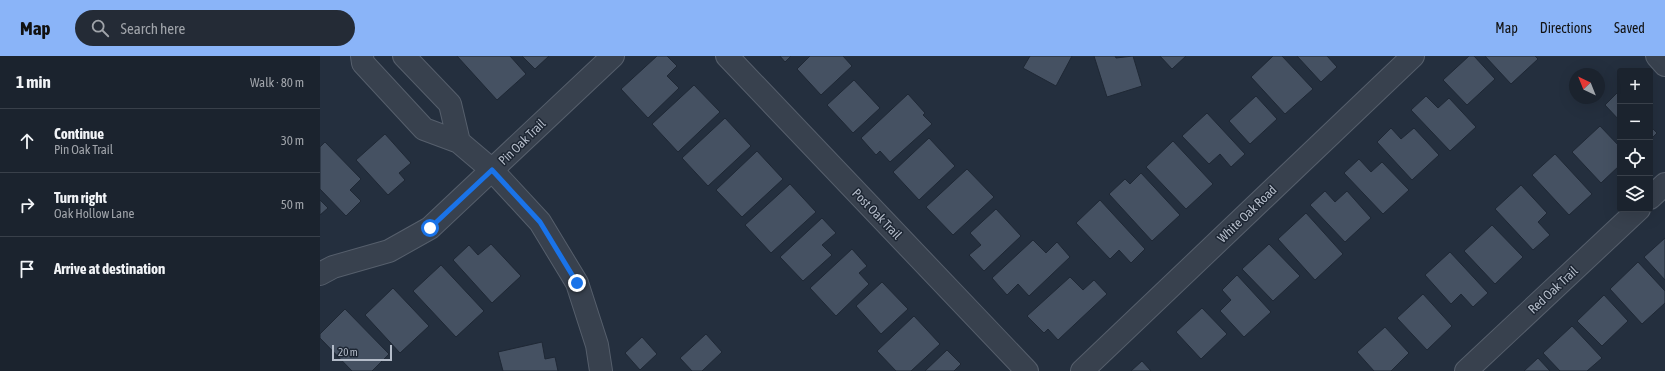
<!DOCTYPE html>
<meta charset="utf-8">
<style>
:root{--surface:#1b232e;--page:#242b36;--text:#f1f3f6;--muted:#a0a4aa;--line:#39404a;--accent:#8ab4f8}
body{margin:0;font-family:"Asap Condensed",sans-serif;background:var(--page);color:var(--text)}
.controls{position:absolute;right:12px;top:12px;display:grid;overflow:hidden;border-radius:4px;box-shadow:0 4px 16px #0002}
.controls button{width:36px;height:36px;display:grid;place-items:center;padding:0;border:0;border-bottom:1px solid var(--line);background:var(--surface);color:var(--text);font:20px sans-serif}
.compass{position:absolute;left:1249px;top:12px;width:36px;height:36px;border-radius:50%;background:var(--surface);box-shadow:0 4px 16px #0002;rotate:317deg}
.scale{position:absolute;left:12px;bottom:10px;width:60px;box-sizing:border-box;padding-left:4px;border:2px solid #b4bcc9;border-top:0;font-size:11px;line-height:14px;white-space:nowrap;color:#b4bcc9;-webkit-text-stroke:3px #1d2633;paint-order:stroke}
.stop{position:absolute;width:12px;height:12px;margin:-9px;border:3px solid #1a73e8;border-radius:50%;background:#fff}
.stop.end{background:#1a73e8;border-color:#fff;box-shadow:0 1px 4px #0008}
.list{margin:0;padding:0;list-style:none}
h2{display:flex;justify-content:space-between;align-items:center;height:52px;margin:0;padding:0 16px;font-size:17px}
h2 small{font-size:13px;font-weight:400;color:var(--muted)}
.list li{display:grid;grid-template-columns:26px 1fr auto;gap:12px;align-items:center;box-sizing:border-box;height:64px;padding:0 16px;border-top:1px solid var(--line)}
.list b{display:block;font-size:15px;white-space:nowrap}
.list p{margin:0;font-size:13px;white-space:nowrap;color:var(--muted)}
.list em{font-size:13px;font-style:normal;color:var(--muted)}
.icon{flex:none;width:22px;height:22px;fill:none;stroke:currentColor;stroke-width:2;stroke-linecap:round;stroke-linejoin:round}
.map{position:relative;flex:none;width:1345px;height:315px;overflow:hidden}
header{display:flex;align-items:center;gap:24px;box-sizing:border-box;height:56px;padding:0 20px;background:var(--accent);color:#111}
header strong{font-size:19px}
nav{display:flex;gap:22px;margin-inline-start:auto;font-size:14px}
.search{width:280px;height:36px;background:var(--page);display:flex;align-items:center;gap:10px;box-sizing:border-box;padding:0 14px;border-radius:22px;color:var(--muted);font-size:15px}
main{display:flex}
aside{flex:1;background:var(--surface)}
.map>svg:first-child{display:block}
.building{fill:#455162;stroke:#1f2835}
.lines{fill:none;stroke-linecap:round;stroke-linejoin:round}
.minor-casing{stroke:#565f6c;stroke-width:24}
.minor{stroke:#38414e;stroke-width:22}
.route{stroke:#1a73e8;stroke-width:5}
.labels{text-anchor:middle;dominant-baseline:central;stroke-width:3;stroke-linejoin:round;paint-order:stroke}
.street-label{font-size:13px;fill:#b4bcc9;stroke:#1d2633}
</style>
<header>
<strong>Map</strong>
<div class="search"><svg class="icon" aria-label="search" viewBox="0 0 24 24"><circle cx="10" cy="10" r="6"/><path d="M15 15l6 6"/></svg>Search here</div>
<nav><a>Map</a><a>Directions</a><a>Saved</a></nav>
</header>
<main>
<aside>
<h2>1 min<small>Walk · 80 m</small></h2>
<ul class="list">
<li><svg class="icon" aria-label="ahead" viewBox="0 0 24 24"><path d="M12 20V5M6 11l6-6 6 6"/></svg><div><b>Continue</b><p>Pin Oak Trail</p></div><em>30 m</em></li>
<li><svg class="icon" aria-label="right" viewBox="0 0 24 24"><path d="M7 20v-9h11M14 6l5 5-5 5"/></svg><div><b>Turn right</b><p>Oak Hollow Lane</p></div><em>50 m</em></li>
<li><svg class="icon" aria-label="arrive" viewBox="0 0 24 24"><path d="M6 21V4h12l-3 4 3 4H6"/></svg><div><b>Arrive at destination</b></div></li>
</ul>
</aside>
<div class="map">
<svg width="1345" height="315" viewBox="0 0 1345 315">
<rect width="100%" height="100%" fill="#242f3e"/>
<path class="building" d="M137,0H190L206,18L177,44Z
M202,0H229L215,13Z
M337,0H347L357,10L347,20L359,32L328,62L301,33Z
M460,0H471L465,6Z
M490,0H523L532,10L501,39L477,13Z
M710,0H752L736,30L703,12Z
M774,0H795L796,2L813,0L822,30L787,41Z
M840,0H866L852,13Z
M953,0H962L993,33L965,58L931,21Z
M977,0H1007L1017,11L1001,26Z
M1149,0H1154L1175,23L1147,49L1123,24Z
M1165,0H1215L1218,3L1191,28Z
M534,24L560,52L533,77L507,49Z
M374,29L400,56L358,96L332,68Z
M1300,34V65L1285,49Z
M588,38L605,57L603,59L612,68L570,106L560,95L556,99L541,82Z
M936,40L957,63L930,88L909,65Z
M1106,40L1118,52L1129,42L1156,71L1130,95L1091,54Z
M887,57L925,98L911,111L900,98L889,108L862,80Z
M405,62L431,90L388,130L362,102Z
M1280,70L1300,91V109L1281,127L1252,96Z
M1330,70L1337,77L1330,84Z
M1071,72L1081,83L1094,72L1119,99L1092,124L1057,86Z
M65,78L91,107L79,117L85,124L68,139L36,104Z
M609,82L635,110L599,144L573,116Z
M853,85L893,128L866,153L826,111Z
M5,86L41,123L30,134L41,145L26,160L0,133V91Z
M437,95L463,123L422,161L396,134Z
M1235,98L1272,138L1249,159L1212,119Z
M1039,103L1051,116L1062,106L1089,134L1063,158L1024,117Z
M647,113L674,141L633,179L606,151Z
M821,117L860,159L832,185L789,138L805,123L810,128Z
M470,128L496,156L451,197L425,169Z
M1201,129L1227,157L1218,166L1230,179L1213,194L1175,153Z
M1005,135L1015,146L1027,135L1051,162L1025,186L990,149Z
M0,144L8,152L0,159Z
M780,144L825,193L811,207L799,194L790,203L756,167Z
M676,153L701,180L664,215L649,199L661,189L650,177Z
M986,157L1023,198L995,224L958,183Z
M502,162L516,177L502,189L512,199L483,225L460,201Z
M1172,169L1203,201L1175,228L1144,195Z
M1345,182V224L1324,201Z
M713,184L726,197L737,186L750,201L709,240L698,228L687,239L672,222Z
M171,188L201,220L172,247L133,204L149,189L158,199Z
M949,188L980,220L953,245L922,213Z
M532,193L547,210L539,217L549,228L516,260L490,232Z
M1130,196L1168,237L1153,251L1141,238L1131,248L1105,219Z
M1318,206L1345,235V247L1322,268L1290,233Z
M121,209L164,255L136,281L93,235Z
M917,219L951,256L924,281L900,255L911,244L902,234Z
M750,221L763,234L774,224L787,238L738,284L728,273L724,277L707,260Z
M562,226L588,253L561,278L536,250Z
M73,232L109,270L80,297L45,259Z
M1103,238L1132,270L1107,294L1077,262Z
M1284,239L1308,265L1282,290L1257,265Z
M882,252L907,278L881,303L856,276Z
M25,253L69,298L52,315H32L0,282V278Z
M594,260L620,288L591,315H576L557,295Z
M1252,270L1282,302L1267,315H1240L1223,297Z
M1065,271L1089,297L1071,315H1054L1037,296Z
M386,278L402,296L382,315H372L360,302Z
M322,281L337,298L320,314L305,297Z
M222,286L225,303L235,301L238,315H183L178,296Z
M627,294L641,308L634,315H605Z
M1218,302L1230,315H1204Z
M822,305L831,315H811Z"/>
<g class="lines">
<g class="minor-casing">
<path id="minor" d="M42,0L43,7L104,73L139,86
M84,0L130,48L139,86L172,114L220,166L257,227L277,289L281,315
M407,0L707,315
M1337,0L1345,9
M1330,142L1345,128
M0,218L13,211L69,195L110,172L293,0
M762,315L1093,0
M1146,315L1319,153"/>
</g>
<use href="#minor" class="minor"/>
</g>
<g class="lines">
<path class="route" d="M110,172L172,114L220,166L257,227"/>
</g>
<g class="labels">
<g class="street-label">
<text transform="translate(202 86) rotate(-44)">Pin Oak Trail</text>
<text transform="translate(557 158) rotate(46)">Post Oak Trail</text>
<text transform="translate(927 158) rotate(-44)">White Oak Road</text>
<text transform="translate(1233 234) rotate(-43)">Red Oak Trail</text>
</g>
</g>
</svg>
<div class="controls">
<button>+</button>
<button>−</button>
<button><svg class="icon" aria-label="locate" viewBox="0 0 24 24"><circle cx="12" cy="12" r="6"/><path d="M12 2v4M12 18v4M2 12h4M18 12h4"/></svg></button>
<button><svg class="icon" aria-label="layers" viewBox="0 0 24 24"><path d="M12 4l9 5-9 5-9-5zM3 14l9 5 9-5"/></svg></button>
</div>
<svg class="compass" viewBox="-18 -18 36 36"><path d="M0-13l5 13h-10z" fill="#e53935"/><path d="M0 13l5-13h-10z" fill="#a0a4aa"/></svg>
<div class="scale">20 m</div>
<div class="stop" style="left:110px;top:172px"></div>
<div class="stop end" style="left:257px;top:227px"></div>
</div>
</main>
